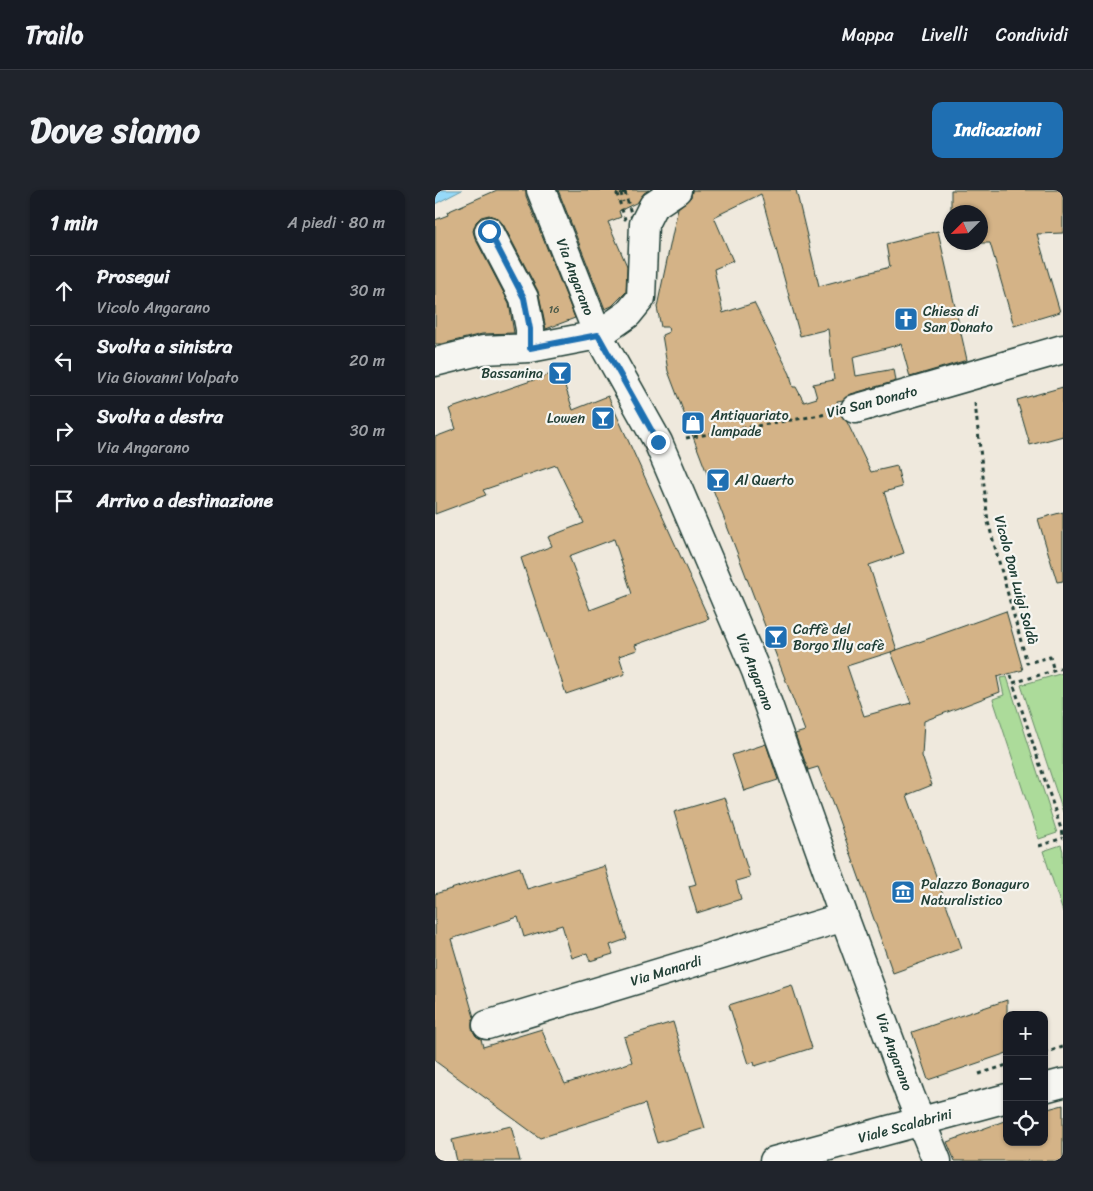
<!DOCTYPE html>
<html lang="it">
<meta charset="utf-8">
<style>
:root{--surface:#171b24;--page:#20242c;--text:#f1f3f6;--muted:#9ea1a6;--line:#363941;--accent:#1f6fb2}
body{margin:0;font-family:Sriracha,sans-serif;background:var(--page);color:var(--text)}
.controls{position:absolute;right:15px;bottom:15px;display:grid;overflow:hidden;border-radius:10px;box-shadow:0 1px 4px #0004}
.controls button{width:45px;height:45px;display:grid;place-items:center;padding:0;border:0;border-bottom:1px solid var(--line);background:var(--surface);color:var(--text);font:25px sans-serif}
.compass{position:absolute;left:508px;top:15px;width:45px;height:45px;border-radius:50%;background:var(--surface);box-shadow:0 1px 4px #0004;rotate:246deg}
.stop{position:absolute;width:15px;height:15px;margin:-11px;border:4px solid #1f6fb2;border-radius:50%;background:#fff}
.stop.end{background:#1f6fb2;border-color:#fff;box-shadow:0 1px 5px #0008}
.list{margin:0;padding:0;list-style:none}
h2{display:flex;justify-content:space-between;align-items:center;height:65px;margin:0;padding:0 20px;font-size:21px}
h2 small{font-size:16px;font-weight:400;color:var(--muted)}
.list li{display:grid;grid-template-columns:32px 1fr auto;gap:15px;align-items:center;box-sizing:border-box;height:70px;padding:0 20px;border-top:1px solid var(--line)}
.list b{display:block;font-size:19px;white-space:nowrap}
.list p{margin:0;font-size:16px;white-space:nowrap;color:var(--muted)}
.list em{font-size:16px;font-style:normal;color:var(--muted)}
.icon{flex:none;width:28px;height:28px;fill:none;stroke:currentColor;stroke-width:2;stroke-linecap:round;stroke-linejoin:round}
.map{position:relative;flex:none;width:628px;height:971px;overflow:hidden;border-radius:10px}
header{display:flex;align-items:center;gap:30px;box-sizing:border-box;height:70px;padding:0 25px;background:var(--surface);border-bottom:1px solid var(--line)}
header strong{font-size:24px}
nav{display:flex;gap:28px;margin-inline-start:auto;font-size:18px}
.intro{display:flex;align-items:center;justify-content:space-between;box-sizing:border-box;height:120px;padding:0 30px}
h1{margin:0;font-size:35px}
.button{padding:12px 22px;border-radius:10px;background:var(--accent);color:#fff;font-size:18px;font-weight:700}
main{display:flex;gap:30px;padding:0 30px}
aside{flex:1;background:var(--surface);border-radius:10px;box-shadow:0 1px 4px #0004}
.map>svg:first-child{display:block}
.green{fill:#acdb9a;stroke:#668c67}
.water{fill:#96d9f8;stroke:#669baa}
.building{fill:#d4b387;stroke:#1f3d34;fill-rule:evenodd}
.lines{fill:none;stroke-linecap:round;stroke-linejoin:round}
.minor-casing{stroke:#1f3d34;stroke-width:31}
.path{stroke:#1f3d34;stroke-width:3;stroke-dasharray:4 4;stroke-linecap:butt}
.minor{stroke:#f6f6f2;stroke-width:28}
.route{stroke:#1f6fb2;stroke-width:6}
.labels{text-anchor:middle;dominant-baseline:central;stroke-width:4.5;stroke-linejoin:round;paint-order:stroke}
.number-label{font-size:11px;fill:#4c5a49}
.street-label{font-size:14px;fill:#1f3d34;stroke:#f6f6f2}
.poi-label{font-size:14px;fill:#1f3d34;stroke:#f6f6f2;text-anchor:start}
</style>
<header>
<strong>Trailo</strong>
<nav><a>Mappa</a><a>Livelli</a><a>Condividi</a></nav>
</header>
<div class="intro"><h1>Dove siamo</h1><a class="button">Indicazioni</a></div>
<main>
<aside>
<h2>1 min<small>A piedi · 80 m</small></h2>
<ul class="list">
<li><svg class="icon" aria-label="ahead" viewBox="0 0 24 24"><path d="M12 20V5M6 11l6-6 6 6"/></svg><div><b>Prosegui</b><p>Vicolo Angarano</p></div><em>30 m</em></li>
<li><svg class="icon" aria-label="left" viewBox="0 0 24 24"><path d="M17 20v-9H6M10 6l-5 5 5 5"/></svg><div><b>Svolta a sinistra</b><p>Via Giovanni Volpato</p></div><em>20 m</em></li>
<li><svg class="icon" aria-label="right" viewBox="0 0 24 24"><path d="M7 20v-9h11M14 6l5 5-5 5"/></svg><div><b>Svolta a destra</b><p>Via Angarano</p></div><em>30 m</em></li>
<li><svg class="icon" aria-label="arrive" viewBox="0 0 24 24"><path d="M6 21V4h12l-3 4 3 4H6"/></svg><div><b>Arrivo a destinazione</b></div></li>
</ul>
</aside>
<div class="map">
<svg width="628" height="971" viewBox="0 0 628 971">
<rect width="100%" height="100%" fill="#efe9dd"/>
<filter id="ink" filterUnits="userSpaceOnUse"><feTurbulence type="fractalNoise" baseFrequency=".02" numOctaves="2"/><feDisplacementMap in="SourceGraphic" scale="10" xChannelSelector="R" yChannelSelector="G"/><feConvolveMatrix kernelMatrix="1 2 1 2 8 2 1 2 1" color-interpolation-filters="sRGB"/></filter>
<g filter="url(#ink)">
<path class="green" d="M628,483V622L586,495Z
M572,487L622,643L604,649L558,509L569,505L565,488Z
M626,655L628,661V722L608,661Z"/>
<path class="water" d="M0,0H27L0,14Z"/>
<path class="building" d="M62,0H91V6L140,128L111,139L103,101L68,34L62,28L54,25L46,27L41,32L38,41L40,48L74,113L79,143L47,144L7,154H0V30L13,25L12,22Z
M123,0H214L209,3L203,12L184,21L186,27L173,32L192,76L191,102L177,116L170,119Z
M257,0H361L384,96L455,77L451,54L503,41L532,170L475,187L466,154L418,167L421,186L459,179L461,191L416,204L408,210L402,211L405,224L412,232L436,282L462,276L467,297L449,302L469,363L434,375L462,460L412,476L429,526L476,513L456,462L571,421L588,480L562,487L565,502L489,531L487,566L497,595L472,605L527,758L458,783L403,628L383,577L373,580L360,544L370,541L233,181L227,145L234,142L233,137H226L222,117L243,18L256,7ZM326,4L365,146L393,139L399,190L378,194L382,208L369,212L361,197H358L355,184L319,113L288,123L279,79L298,71L279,27Z
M516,0H628V43L602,44L625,122L579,136L555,53H517L546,52V22H516Z
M125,181L138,220L173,206L274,429L200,455L202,460L184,466L190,484L131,504L86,368L117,356L113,347L149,333L121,275L48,300L51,305L0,324V247L21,239L14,219ZM179,349L197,404L155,420L134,366Z
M628,197V246L595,255L582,210Z
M628,322V391L622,392L603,329Z
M331,554L343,590L309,601L297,565Z
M290,607L315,687L301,691L306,709L262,723L254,696L261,694L239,622Z
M170,676L192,749L175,755L178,764L155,771L152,763L137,768L127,735L89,747L83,727L16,749L39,827L37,832V839L41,846L46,849L48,857L107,839L113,857L130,894L197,872L189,847L238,832L270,938L222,953L210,914L105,948L0,871V704L85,677L92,699Z
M357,795L377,858L320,876L319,872L313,874L294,815Z
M572,810V863L493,890L477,842Z
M628,915V971H520L512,952L572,930V952H609V920Z
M76,936L85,971H22L17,950Z"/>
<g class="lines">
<g class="minor-casing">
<path id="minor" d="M106,0L163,145L223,252L321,481L409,727L475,905L502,971
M54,41L89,108L95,139V158
M0,172L48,160L95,158L163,145L193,124L206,108L209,34L218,16L242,0
M420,219L628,159
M52,835L409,727
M609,898L628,893
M339,971L572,908"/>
</g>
<path class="path" d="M190,2L197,27L190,29L182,4Z
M186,3L188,12
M540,213L553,332L592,473L615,467L619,481
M251,248L392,224
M628,478L578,493L628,645
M576,485L578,493
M604,656L628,648
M609,863L628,857
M544,884L572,875"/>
<use href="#minor" class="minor"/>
</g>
</g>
<g class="lines" filter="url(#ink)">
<path class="route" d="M54,41L89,108L95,139V158L163,145L223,252"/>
</g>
<defs>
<g id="church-square" transform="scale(1.25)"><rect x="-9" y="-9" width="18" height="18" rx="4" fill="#1f6fb2" stroke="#f6f6f2"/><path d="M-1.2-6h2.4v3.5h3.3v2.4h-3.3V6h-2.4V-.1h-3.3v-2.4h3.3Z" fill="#fff"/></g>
<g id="bar-square" transform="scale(1.25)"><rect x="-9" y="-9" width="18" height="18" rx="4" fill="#1f6fb2" stroke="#f6f6f2"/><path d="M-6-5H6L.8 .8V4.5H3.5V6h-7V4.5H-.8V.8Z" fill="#fff"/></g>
<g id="shop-square" transform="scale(1.25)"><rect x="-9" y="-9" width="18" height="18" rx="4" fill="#1f6fb2" stroke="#f6f6f2"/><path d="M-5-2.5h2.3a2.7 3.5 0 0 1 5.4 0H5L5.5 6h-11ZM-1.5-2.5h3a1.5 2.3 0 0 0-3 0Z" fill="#fff"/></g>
<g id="museum-square" transform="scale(1.25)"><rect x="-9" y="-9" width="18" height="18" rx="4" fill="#1f6fb2" stroke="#f6f6f2"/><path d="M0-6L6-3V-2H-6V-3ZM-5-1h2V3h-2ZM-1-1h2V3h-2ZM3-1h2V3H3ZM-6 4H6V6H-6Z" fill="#fff"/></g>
</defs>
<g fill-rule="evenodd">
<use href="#church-square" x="471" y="129"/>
<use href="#bar-square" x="125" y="183"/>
<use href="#bar-square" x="168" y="228"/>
<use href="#shop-square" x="258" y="233"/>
<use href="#bar-square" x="283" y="290"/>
<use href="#bar-square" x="341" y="447"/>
<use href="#museum-square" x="468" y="702"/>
</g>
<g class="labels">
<g class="number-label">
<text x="119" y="119">16</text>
</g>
<g class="street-label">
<text transform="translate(140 87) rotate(69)">Via Angarano</text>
<text transform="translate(437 212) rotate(-14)">Via San Donato</text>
<text transform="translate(581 390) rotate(75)">Vicolo Don Luigi Soldà</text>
<text transform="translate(320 482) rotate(69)">Via Angarano</text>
<text transform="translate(231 781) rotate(-17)">Via Manardi</text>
<text transform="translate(459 862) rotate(70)">Via Angarano</text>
<text transform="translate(470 936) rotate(-15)">Viale Scalabrini</text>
</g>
<g class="poi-label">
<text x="488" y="121">Chiesa di<tspan x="488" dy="16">San Donato</tspan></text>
<text x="108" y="183" text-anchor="end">Bassanina</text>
<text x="276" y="225">Antiquariato<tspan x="276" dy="16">lampade</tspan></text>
<text x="150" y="228" text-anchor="end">Lowen</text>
<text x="300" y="290">Al Querto</text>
<text x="358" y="439">Caffè del<tspan x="358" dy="16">Borgo Illy cafè</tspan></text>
<text x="486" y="694">Palazzo Bonaguro<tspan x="486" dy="16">Naturalistico</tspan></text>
</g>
</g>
</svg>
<div class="controls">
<button>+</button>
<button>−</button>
<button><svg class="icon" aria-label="locate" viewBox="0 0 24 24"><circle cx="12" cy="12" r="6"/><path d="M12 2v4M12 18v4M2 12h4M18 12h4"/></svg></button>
</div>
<svg class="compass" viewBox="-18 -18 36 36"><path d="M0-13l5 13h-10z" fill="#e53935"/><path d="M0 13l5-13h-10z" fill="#9ea1a6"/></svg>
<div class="stop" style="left:54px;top:41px"></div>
<div class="stop end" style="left:223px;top:252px"></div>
</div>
</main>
